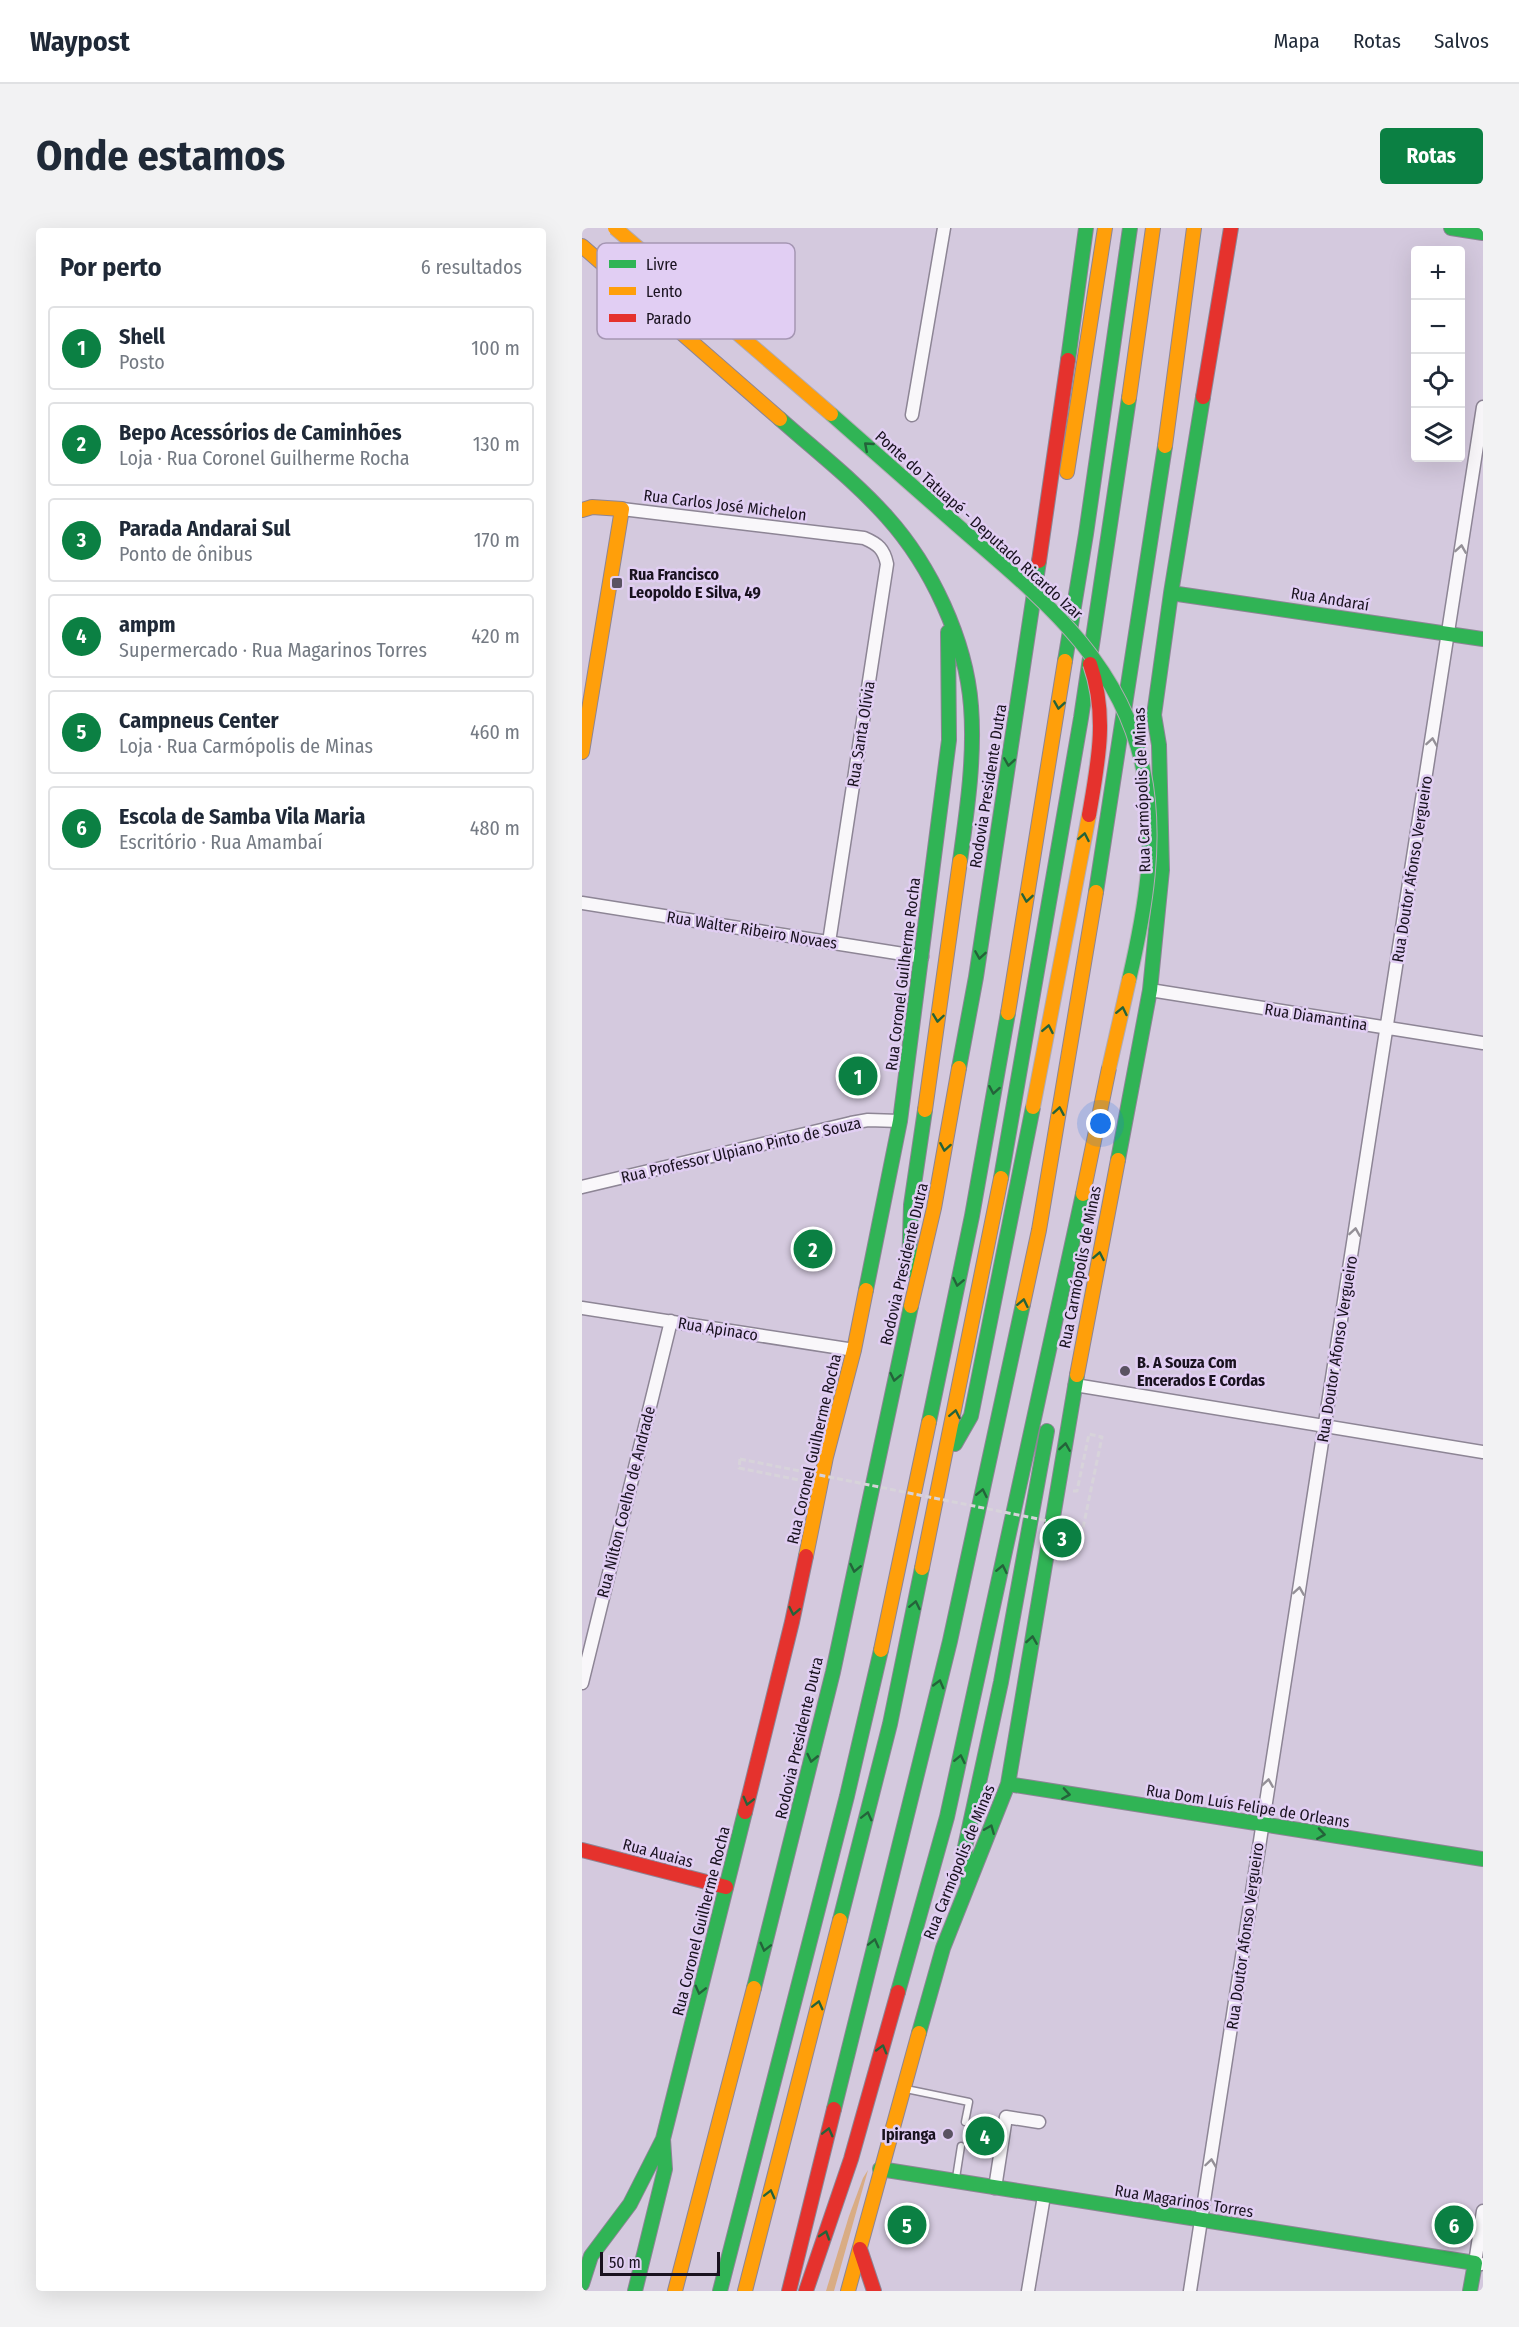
<!DOCTYPE html>
<html lang="pt">
<meta charset="utf-8">
<style>
:root{--surface:#fff;--page:#f2f2f3;--text:#1f2937;--muted:#747a83;--line:#e0e1e3;--accent:#0b8043}
body{margin:0;font-family:"Fira Sans Condensed",sans-serif;background:var(--page);color:var(--text)}
.controls{position:absolute;right:18px;top:18px;display:grid;overflow:hidden;border-radius:6px;box-shadow:0 6px 24px #0002}
.controls button{width:54px;height:54px;display:grid;place-items:center;padding:0;border:0;border-bottom:2px solid var(--line);background:var(--surface);color:var(--text);font:30px sans-serif}
.scale{position:absolute;left:18px;bottom:15px;width:120px;box-sizing:border-box;padding-left:6px;border:3px solid #19121f;border-top:0;font-size:16px;line-height:21px;white-space:nowrap;color:#19121f;-webkit-text-stroke:4px #e1cef3;paint-order:stroke}
.you{position:absolute;left:519px;top:896px;width:21px;height:21px;margin:-15px;border:4px solid #fff;border-radius:50%;background:#1a73e8;box-shadow:0 0 0 9px #1a73e833}
.badge{display:grid;place-items:center;width:39px;height:39px;border-radius:50%;background:var(--accent);color:#fff;font-size:20px;font-weight:700}
.pin{position:absolute;translate:-50% -50%;border:3px solid #fff;box-shadow:0 2px 6px #0006}
.list{margin:0;padding:0;list-style:none}
h2{display:flex;justify-content:space-between;align-items:center;height:78px;margin:0;padding:0 24px;font-size:26px}
h2 small{font-size:20px;font-weight:400;color:var(--muted)}
.list li{display:grid;grid-template-columns:39px 1fr auto;gap:18px;align-items:center;box-sizing:border-box;height:84px;margin:0 12px 12px;padding:0 12px;border:2px solid var(--line);border-radius:6px}
.list b{display:block;font-size:22px;white-space:nowrap}
.list p{margin:0;font-size:20px;white-space:nowrap;color:var(--muted)}
.list em{font-size:20px;font-style:normal;color:var(--muted)}
.icon{flex:none;width:33px;height:33px;fill:none;stroke:currentColor;stroke-width:2;stroke-linecap:round;stroke-linejoin:round}
.map{position:relative;flex:none;width:901px;height:2063px;overflow:hidden;border-radius:6px}
header{display:flex;align-items:center;gap:36px;box-sizing:border-box;height:84px;padding:0 30px;background:var(--surface);border-bottom:2px solid var(--line)}
header strong{font-size:28px}
nav{display:flex;gap:33px;margin-inline-start:auto;font-size:21px}
.intro{display:flex;align-items:center;justify-content:space-between;box-sizing:border-box;height:144px;padding:0 36px}
h1{margin:0;font-size:42px}
.button{padding:15px 27px;border-radius:6px;background:var(--accent);color:#fff;font-size:21px;font-weight:700}
main{display:flex;gap:36px;padding:0 36px}
aside{flex:1;background:var(--surface);border-radius:6px;box-shadow:0 6px 24px #0002}
.map>svg:first-child{display:block}
.green{fill:#d9ac84}
.lines{fill:none;stroke-linecap:round;stroke-linejoin:round}
.lane-casing{stroke:#8d8595;stroke-width:9}
.street-casing{stroke:#8d8595;stroke-width:15}
.fast-casing{stroke:#8d8595;stroke-width:16}
.slow-casing{stroke:#8d8595;stroke-width:16}
.jam-casing{stroke:#8d8595;stroke-width:16}
.path{stroke:#d7d3da;stroke-width:3;stroke-dasharray:6 3;stroke-linecap:butt}
.lane{stroke:#f9f7fa;stroke-width:6}
.street{stroke:#f9f7fa;stroke-width:12}
.fast{stroke:#30b455;stroke-width:14}
.slow{stroke:#ff9f0a;stroke-width:14}
.jam{stroke:#e5322d;stroke-width:14}
.fast-bridge-casing{stroke:#b1abb5;stroke-width:16;stroke-linecap:butt}
.slow-bridge-casing{stroke:#b1abb5;stroke-width:16;stroke-linecap:butt}
.jam-bridge-casing{stroke:#b1abb5;stroke-width:16;stroke-linecap:butt}
.path-bridge{stroke:#d7d3da;stroke-width:3;stroke-dasharray:6 3;stroke-linecap:butt}
.fast-bridge{stroke:#30b455;stroke-width:14}
.slow-bridge{stroke:#ff9f0a;stroke-width:14}
.jam-bridge{stroke:#e5322d;stroke-width:14}
.oneway{stroke:#24633a}
.oneway2{stroke:#949097}
.poi-dot{fill:#5a5262;stroke:#e1cef3;stroke-width:2}
.labels{text-anchor:middle;dominant-baseline:central;stroke-width:5;stroke-linejoin:round;paint-order:stroke}
.street-label{font-size:16px;fill:#19121f;stroke:#e1cef3}
.poi-label{font-size:16px;font-weight:bold;fill:#19121f;stroke:#e1cef3;text-anchor:start}
.key{fill:#e1cef3;stroke:#a596b3;stroke-width:1.5}
.key-label{font-size:16px;fill:#19121f}
</style>
<header>
<strong>Waypost</strong>
<nav><a>Mapa</a><a>Rotas</a><a>Salvos</a></nav>
</header>
<div class="intro"><h1>Onde estamos</h1><a class="button">Rotas</a></div>
<main>
<aside>
<h2>Por perto<small>6 resultados</small></h2>
<ul class="list">
<li><span class="badge">1</span><div><b>Shell</b><p>Posto</p></div><em>100 m</em></li>
<li><span class="badge">2</span><div><b>Bepo Acessórios de Caminhões</b><p>Loja · Rua Coronel Guilherme Rocha</p></div><em>130 m</em></li>
<li><span class="badge">3</span><div><b>Parada Andarai Sul</b><p>Ponto de ônibus</p></div><em>170 m</em></li>
<li><span class="badge">4</span><div><b>ampm</b><p>Supermercado · Rua Magarinos Torres</p></div><em>420 m</em></li>
<li><span class="badge">5</span><div><b>Campneus Center</b><p>Loja · Rua Carmópolis de Minas</p></div><em>460 m</em></li>
<li><span class="badge">6</span><div><b>Escola de Samba Vila Maria</b><p>Escritório · Rua Amambaí</p></div><em>480 m</em></li>
</ul>
</aside>
<div class="map">
<svg width="901" height="2063" viewBox="0 0 901 2063">
<rect width="100%" height="100%" fill="#d4c9de"/>
<path class="green" d="M286,1942L252,2063H244L267,1988L281,1950Z"/>
<g class="lines">
<g class="lane-casing">
<path id="lane" d="M324,1861L387,1874L383,1894
M374,1950L379,1918"/>
</g>
<g class="street-casing">
<path id="street" d="M330,187L362,0
M40,281L282,310C296,316 302,321 305,336L247,714
M0,675L340,729
M568,762L901,815
M0,959L269,895L286,892L318,893
M0,1080L272,1122
M493,1157L901,1224
M0,1455L89,1093
M413,1960L424,1889L457,1894
M899,2036L893,2035L901,1983
M446,2063L462,1968
M608,2063L901,179"/>
</g>
<g class="fast-casing">
<path id="fast" d="M869,0L901,5
M486,132L504,0
M198,191C234,223 273,253 305,289C349,338 384,412 389,478C393,529 385,583 378,633
M589,365L901,411
M483,433L504,306L548,0
M514,664L583,218
M377,840L394,749L457,333
M536,932L568,762L580,642L577,517L572,487L589,365L621,169
M419,950L499,490L547,170
M327,1042L329,977L343,882
M284,1062L318,893L367,512L366,404
M347,1194L390,988L426,785
M373,1216L389,1188L451,879
M426,1556L901,1631
M386,1655L383,1619L419,1454L465,1203
M258,1692L308,1496L340,1340
M172,1760L251,1444L329,1078
M316,1764L365,1589L501,966
M337,1805L361,1720L426,1556L495,1147
M252,1881L368,1413L441,1076
M298,1941L893,2035L888,2063
M0,2056L9,2028L48,1976L81,1911L163,1584
M53,2063L83,1941L81,1911
M138,2063L265,1568L299,1422"/>
</g>
<g class="slow-casing">
<path id="slow" d="M0,18L198,191
M547,170L571,0
M583,218L612,0
M485,244L523,0
M0,282L10,279L40,281L0,524
M426,785L483,433
M343,882L378,633
M501,966L527,840
M441,1076L457,1002L514,664
M329,1078L352,980L377,840
M495,1147L536,932
M224,1328L244,1229L272,1122L284,1062
M340,1340L419,950
M299,1422L347,1194
M93,2063L172,1760
M163,2063L258,1692
M266,2063L337,1805"/>
</g>
<g class="jam-casing">
<path id="jam" d="M621,169L649,0
M457,333L486,132
M163,1584L210,1394L224,1328
M0,1622L144,1659
M278,2021L292,2063
M207,2063L252,1881
M224,2063L269,1931L316,1764"/>
</g>
<path class="path" d="M158,1231L157,1240L222,1253
M491,1263H495L507,1206L520,1209L501,1300"/>
<use href="#lane" class="lane"/>
<use href="#street" class="street"/>
<use href="#fast" class="fast"/>
<use href="#slow" class="slow"/>
<use href="#jam" class="jam"/>
<g class="fast-bridge-casing">
<path id="fast-bridge" d="M249,186C291,223 333,260 375,297C455,367 539,430 561,541C576,611 563,683 547,752"/>
</g>
<g class="slow-bridge-casing">
<path id="slow-bridge" d="M33,0L249,186
M527,840L547,752
M451,879L507,587"/>
</g>
<g class="jam-bridge-casing">
<path id="jam-bridge" d="M507,587C516,535 526,487 508,436"/>
</g>
<path class="path-bridge" d="M158,1231L501,1300"/>
<use href="#fast-bridge" class="fast-bridge"/>
<use href="#slow-bridge" class="slow-bridge"/>
<use href="#jam-bridge" class="jam-bridge"/>
</g>
<defs><path id="oneway-chevron" d="M-2-3.5L2.5 0L-2 3.5" fill="none" stroke-width="1.6" stroke-linecap="round" stroke-linejoin="round" transform="scale(1.5)"/></defs>
<g class="oneway">
<use href="#oneway-chevron" transform="translate(286 218) rotate(-139)"/>
<use href="#oneway-chevron" transform="translate(477 477) rotate(99)"/>
<use href="#oneway-chevron" transform="translate(427 534) rotate(99)"/>
<use href="#oneway-chevron" transform="translate(502 609) rotate(-79)"/>
<use href="#oneway-chevron" transform="translate(445 670) rotate(99)"/>
<use href="#oneway-chevron" transform="translate(398 727) rotate(99)"/>
<use href="#oneway-chevron" transform="translate(540 783) rotate(-78)"/>
<use href="#oneway-chevron" transform="translate(356 790) rotate(98)"/>
<use href="#oneway-chevron" transform="translate(466 801) rotate(-79)"/>
<use href="#oneway-chevron" transform="translate(412 862) rotate(100)"/>
<use href="#oneway-chevron" transform="translate(477 883) rotate(-80)"/>
<use href="#oneway-chevron" transform="translate(363 919) rotate(100)"/>
<use href="#oneway-chevron" transform="translate(517 1028) rotate(-79)"/>
<use href="#oneway-chevron" transform="translate(376 1054) rotate(102)"/>
<use href="#oneway-chevron" transform="translate(441 1075) rotate(-78)"/>
<use href="#oneway-chevron" transform="translate(313 1149) rotate(102)"/>
<use href="#oneway-chevron" transform="translate(373 1186) rotate(-79)"/>
<use href="#oneway-chevron" transform="translate(483 1219) rotate(-81)"/>
<use href="#oneway-chevron" transform="translate(400 1265) rotate(-78)"/>
<use href="#oneway-chevron" transform="translate(273 1340) rotate(102)"/>
<use href="#oneway-chevron" transform="translate(420 1341) rotate(-78)"/>
<use href="#oneway-chevron" transform="translate(333 1377) rotate(-78)"/>
<use href="#oneway-chevron" transform="translate(212 1383) rotate(101)"/>
<use href="#oneway-chevron" transform="translate(450 1412) rotate(-81)"/>
<use href="#oneway-chevron" transform="translate(357 1456) rotate(-75)"/>
<use href="#oneway-chevron" transform="translate(230 1530) rotate(103)"/>
<use href="#oneway-chevron" transform="translate(378 1531) rotate(-78)"/>
<use href="#oneway-chevron" transform="translate(484 1566) rotate(9)"/>
<use href="#oneway-chevron" transform="translate(166 1573) rotate(104)"/>
<use href="#oneway-chevron" transform="translate(285 1588) rotate(-76)"/>
<use href="#oneway-chevron" transform="translate(408 1601) rotate(-68)"/>
<use href="#oneway-chevron" transform="translate(739 1606) rotate(9)"/>
<use href="#oneway-chevron" transform="translate(292 1715) rotate(-76)"/>
<use href="#oneway-chevron" transform="translate(183 1719) rotate(104)"/>
<use href="#oneway-chevron" transform="translate(118 1762) rotate(104)"/>
<use href="#oneway-chevron" transform="translate(236 1777) rotate(-76)"/>
<use href="#oneway-chevron" transform="translate(300 1821) rotate(-74)"/>
<use href="#oneway-chevron" transform="translate(246 1904) rotate(-76)"/>
<use href="#oneway-chevron" transform="translate(188 1966) rotate(-76)"/>
<use href="#oneway-chevron" transform="translate(243 2007) rotate(-72)"/>
</g>
<g class="oneway2">
<use href="#oneway-chevron" transform="translate(879 321) rotate(-81)"/>
<use href="#oneway-chevron" transform="translate(850 514) rotate(-81)"/>
<use href="#oneway-chevron" transform="translate(773 1004) rotate(-81)"/>
<use href="#oneway-chevron" transform="translate(717 1363) rotate(-81)"/>
<use href="#oneway-chevron" transform="translate(686 1555) rotate(-81)"/>
<use href="#oneway-chevron" transform="translate(629 1935) rotate(-82)"/>
</g>
<g class="poi-dot">
<rect x="29" y="349" width="12" height="12" rx="3"/>
<circle cx="543" cy="1143" r="6"/>
<circle cx="366" cy="1906" r="6"/>
</g>
<g class="labels">
<g class="street-label">
<text transform="translate(143 277) rotate(7)">Rua Carlos José Michelon</text>
<text transform="translate(397 297) rotate(42)">Ponte do Tatuapé - Deputado Ricardo Izar</text>
<text transform="translate(748 371) rotate(9)">Rua Andaraí</text>
<text transform="translate(279 506) rotate(-81)">Rua Santa Olívia</text>
<text transform="translate(406 558) rotate(-81)">Rodovia Presidente Dutra</text>
<text transform="translate(560 562) rotate(-92)">Rua Carmópolis de Minas</text>
<text transform="translate(830 641) rotate(-81)">Rua Doutor Afonso Vergueiro</text>
<text transform="translate(170 702) rotate(9)">Rua Walter Ribeiro Novaes</text>
<text transform="translate(321 746) rotate(-83)">Rua Coronel Guilherme Rocha</text>
<text transform="translate(734 789) rotate(9)">Rua Diamantina</text>
<text transform="translate(159 922) rotate(-13)">Rua Professor Ulpiano Pinto de Souza</text>
<text transform="translate(322 1036) rotate(-77)">Rodovia Presidente Dutra</text>
<text transform="translate(498 1039) rotate(-79)">Rua Carmópolis de Minas</text>
<text transform="translate(136 1101) rotate(9)">Rua Apinaco</text>
<text transform="translate(755 1121) rotate(-81)">Rua Doutor Afonso Vergueiro</text>
<text transform="translate(232 1221) rotate(-77)">Rua Coronel Guilherme Rocha</text>
<text transform="translate(44 1274) rotate(-76)">Rua Nílton Coelho de Andrade</text>
<text transform="translate(217 1510) rotate(-77)">Rodovia Presidente Dutra</text>
<text transform="translate(666 1578) rotate(9)">Rua Dom Luís Felipe de Orleans</text>
<text transform="translate(76 1625) rotate(15)">Rua Auaias</text>
<text transform="translate(377 1634) rotate(-68)">Rua Carmópolis de Minas</text>
<text transform="translate(119 1693) rotate(-76)">Rua Coronel Guilherme Rocha</text>
<text transform="translate(663 1708) rotate(-82)">Rua Doutor Afonso Vergueiro</text>
<text transform="translate(602 1973) rotate(9)">Rua Magarinos Torres</text>
</g>
<g class="poi-label">
<text x="47" y="346">Rua Francisco<tspan x="47" dy="18">Leopoldo E Silva, 49</tspan></text>
<text x="555" y="1134">B. A Souza Com<tspan x="555" dy="18">Encerados E Cordas</tspan></text>
<text x="354" y="1906" text-anchor="end">Ipiranga</text>
</g>
</g>
<rect x="15" y="15" width="198" height="96" rx="9" class="key"/>
<rect x="27" y="32" width="27" height="8" fill="#30b455"/>
<rect x="27" y="59" width="27" height="8" fill="#ff9f0a"/>
<rect x="27" y="86" width="27" height="8" fill="#e5322d"/>
<g class="key-label">
<text x="64" y="42">Livre</text>
<text x="64" y="69">Lento</text>
<text x="64" y="96">Parado</text>
</g>
</svg>
<div class="controls">
<button>+</button>
<button>−</button>
<button><svg class="icon" aria-label="locate" viewBox="0 0 24 24"><circle cx="12" cy="12" r="6"/><path d="M12 2v4M12 18v4M2 12h4M18 12h4"/></svg></button>
<button><svg class="icon" aria-label="layers" viewBox="0 0 24 24"><path d="M12 4l9 5-9 5-9-5zM3 14l9 5 9-5"/></svg></button>
</div>
<div class="scale">50 m</div>
<div class="you"></div>
<div class="pin badge" style="left:276px;top:848px">1</div>
<div class="pin badge" style="left:231px;top:1021px">2</div>
<div class="pin badge" style="left:480px;top:1310px">3</div>
<div class="pin badge" style="left:403px;top:1908px">4</div>
<div class="pin badge" style="left:325px;top:1997px">5</div>
<div class="pin badge" style="left:872px;top:1997px">6</div>
</div>
</main>
